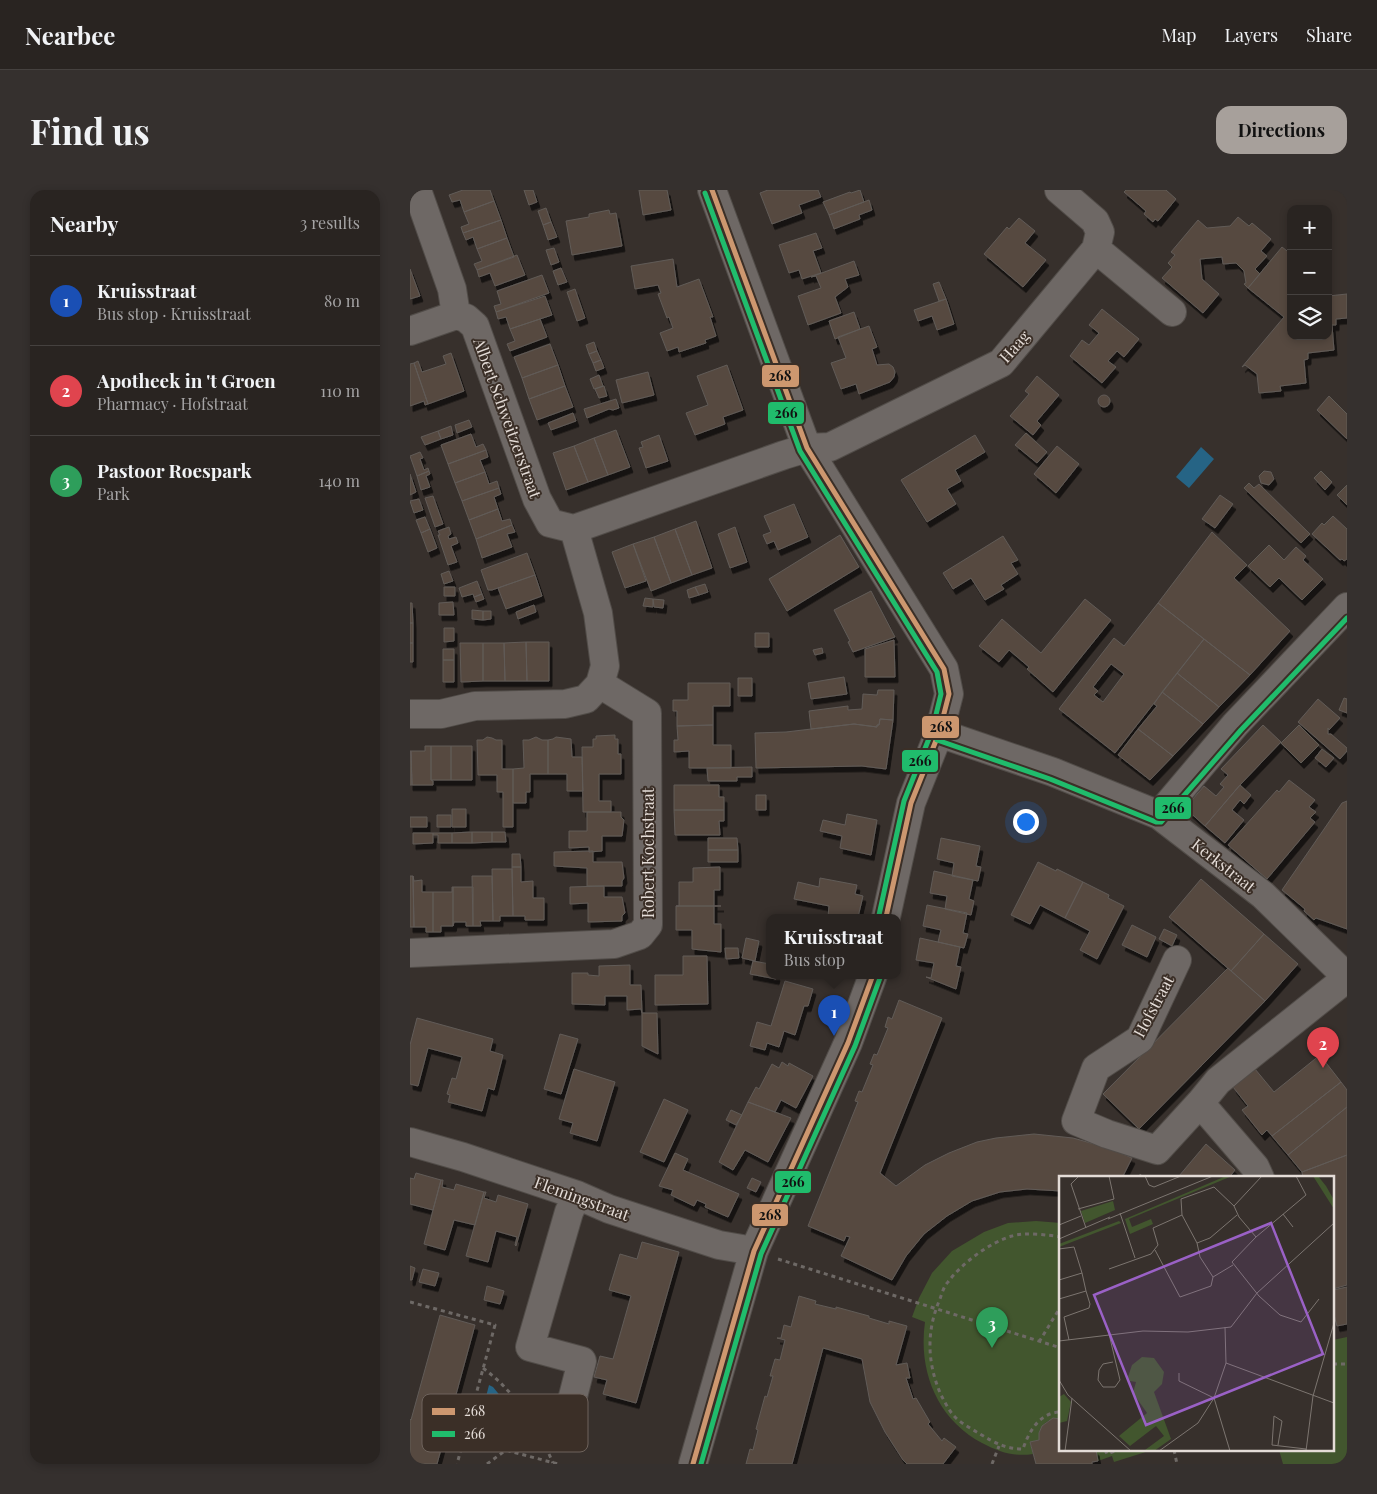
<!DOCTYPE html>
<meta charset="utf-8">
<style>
:root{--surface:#292421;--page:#35302e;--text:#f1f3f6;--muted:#a5a4a5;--line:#45413f;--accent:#a7a09b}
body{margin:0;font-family:"Playfair Display",serif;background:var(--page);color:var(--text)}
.controls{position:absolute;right:15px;top:15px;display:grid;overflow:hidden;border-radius:10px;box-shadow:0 2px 8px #0003}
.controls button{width:45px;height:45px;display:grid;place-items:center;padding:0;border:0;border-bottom:1px solid var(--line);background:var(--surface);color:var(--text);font:25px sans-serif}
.you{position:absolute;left:615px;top:631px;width:18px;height:18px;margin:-12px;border:4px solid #fff;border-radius:50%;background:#1a73e8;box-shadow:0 0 0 8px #1a73e833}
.badge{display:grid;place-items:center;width:32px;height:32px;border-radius:50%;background:var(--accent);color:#fff;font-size:16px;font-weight:700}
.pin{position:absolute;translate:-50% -41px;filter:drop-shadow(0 1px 2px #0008)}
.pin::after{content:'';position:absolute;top:26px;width:18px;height:15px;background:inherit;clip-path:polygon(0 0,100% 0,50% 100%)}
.popup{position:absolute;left:356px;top:724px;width:135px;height:65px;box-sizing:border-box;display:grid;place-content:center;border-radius:10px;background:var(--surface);filter:drop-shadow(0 1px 4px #0005);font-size:16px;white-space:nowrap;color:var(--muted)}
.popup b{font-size:19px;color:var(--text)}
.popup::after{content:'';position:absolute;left:50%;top:100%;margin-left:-10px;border:10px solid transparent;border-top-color:var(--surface)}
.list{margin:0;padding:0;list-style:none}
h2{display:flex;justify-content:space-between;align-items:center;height:65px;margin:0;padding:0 20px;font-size:21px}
h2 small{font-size:16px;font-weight:400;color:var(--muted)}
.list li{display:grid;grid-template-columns:32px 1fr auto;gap:15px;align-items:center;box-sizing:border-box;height:90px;padding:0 20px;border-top:1px solid var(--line)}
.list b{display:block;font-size:19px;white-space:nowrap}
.list p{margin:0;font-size:16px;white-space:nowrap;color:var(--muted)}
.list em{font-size:16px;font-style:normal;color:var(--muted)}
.icon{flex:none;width:28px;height:28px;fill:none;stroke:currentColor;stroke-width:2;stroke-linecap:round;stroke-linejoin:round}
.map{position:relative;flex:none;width:937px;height:1274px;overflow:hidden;border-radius:15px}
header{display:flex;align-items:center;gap:30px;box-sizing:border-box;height:70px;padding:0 25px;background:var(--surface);border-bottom:1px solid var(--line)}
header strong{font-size:24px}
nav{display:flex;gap:28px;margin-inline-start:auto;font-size:18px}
.intro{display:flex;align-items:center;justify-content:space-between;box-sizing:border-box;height:120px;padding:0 30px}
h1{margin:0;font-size:35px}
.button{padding:12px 22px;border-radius:15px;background:var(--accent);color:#111;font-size:18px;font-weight:700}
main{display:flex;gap:30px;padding:0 30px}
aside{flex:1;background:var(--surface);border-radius:15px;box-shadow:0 2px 8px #0003}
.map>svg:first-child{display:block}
.green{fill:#42562e}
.water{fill:#266485}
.building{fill:#564a41;stroke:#615b57;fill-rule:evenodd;filter:url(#shadow)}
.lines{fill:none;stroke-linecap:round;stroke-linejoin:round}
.minor-casing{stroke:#514c48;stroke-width:30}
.path{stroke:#6e6966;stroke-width:3;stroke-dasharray:4 4;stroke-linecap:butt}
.minor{stroke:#6e6865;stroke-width:28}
.bus-1-casing{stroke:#3b2f27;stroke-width:9}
.bus-2-casing{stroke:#3b2f27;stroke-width:9}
.bus-1{stroke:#cd976f;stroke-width:5}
.bus-2{stroke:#20bc6c;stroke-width:5}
.labels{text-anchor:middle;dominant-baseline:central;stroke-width:4;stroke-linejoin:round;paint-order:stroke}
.street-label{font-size:16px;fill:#e4dcd7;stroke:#3b2f27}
.inset-road{fill:none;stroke:#7c7570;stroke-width:1}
.view{fill:#9a61c6;fill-opacity:0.15;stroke:#9a61c6;stroke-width:2.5}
.inset-edge{fill:none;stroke:#e4dcd7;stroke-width:2.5}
.key{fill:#3b2f27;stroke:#6e635c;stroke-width:1}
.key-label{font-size:14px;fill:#e4dcd7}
.line-badge{stroke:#3b2f27;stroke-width:2}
.pale-badge-label{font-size:14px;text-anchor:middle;font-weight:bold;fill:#111}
</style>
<header>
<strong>Nearbee</strong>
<nav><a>Map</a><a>Layers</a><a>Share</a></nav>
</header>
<div class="intro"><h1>Find us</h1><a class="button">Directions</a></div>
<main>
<aside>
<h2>Nearby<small>3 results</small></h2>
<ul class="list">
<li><span class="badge" style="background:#1a4fb4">1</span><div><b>Kruisstraat</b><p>Bus stop · Kruisstraat</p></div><em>80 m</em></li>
<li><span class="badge" style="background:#e0444e">2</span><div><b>Apotheek in 't Groen</b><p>Pharmacy · Hofstraat</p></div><em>110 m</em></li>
<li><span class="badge" style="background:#2e9e5b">3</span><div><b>Pastoor Roespark</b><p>Park</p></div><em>140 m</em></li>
</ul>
</aside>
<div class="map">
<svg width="937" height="1274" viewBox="0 0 937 1274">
<defs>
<filter id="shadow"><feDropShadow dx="3" dy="5.5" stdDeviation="0" flood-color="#0009"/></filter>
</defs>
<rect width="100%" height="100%" fill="#37302c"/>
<path class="green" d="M626,1031L651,1033V1229C637,1227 629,1236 629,1250L620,1252L623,1264C604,1267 589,1262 572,1253C527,1229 508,1181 515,1132L502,1127L509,1108L522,1083L542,1061L574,1042L598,1033Z
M937,1147V1274H873L869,1260H923V1150Z
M686,1260H742L704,1272L702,1266L688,1271Z"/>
<path class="water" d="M791,257L804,269L779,298L766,287Z
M79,1195L83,1197L106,1225L127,1257L126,1260L70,1243L68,1238Z"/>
<path class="building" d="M53,0H80L84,11L54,22L50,10L42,12L39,5Z
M114,0H123L127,12L119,15Z
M229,0H257L261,20L233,25Z
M358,0H408L411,7L389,15L392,23L362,34L350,3Z
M450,0L454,12L419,25L413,12L440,2L441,3Z
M716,0H756L766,9L748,31L745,29L743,32L734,24L736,21L714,2Z
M459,10L462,20L449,25L450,29L424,39L419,25Z
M84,11L91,30L53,43L51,37L59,34L54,22Z
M136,18L141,32L133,35L128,21Z
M199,20L200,24L206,23L212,56L162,65L156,31L179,27V24Z
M828,27L839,36L842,33L861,49L851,61L857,66L845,79L850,84L838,98L834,94L836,93L834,81L826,73L813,74L812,67L790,69L792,89L809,104L793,123L752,88L762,77L758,73L765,65L761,62L788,30L797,38L820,36Z
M609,28L625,41L615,53L636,70L613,97L574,64L597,37L599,39Z
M91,30L97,48L67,59L63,47L56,50L53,43Z
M141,32L147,47L138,50L133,35Z
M406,43L412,58L403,61L411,83L392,89L389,80L379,83L369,55Z
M97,48L104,67L67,80L64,74L72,71L67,59Z
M872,57L881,64V146H918V106L937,104V128L926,129V135H922L924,160L898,163V169L894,170L896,193L870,196L871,201L849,203L847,184L835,175L832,177L874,127L838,98Z
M144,58L149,72L141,75L136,60Z
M107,65L115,85L85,96L80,83L69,87L67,80Z
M263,69L267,97L289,89L303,127H300L306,146L295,150L296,153L269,162L268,157L257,161L250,143L263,138L259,127L257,128L248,104L251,103L248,95L225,99L221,76Z
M444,71L449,85L435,89L438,97L425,107L431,123L398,135L388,106L411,98L406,86L401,87Z
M151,78L157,92L148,95L143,81Z
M0,79L10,106L0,109Z
M132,85L139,103L86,122L84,116L91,114L87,101Z
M529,92L536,109L529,111L523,94Z
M165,99L175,128L167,131L157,102Z
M135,106L142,125L100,139L96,127L88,129L86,122Z
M536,109L544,134L527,140L522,126L508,131L504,120Z
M692,119L729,149L714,167L707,161L698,171L706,177L692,193L660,166L672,150L679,155L689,143L679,135Z
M444,122L450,139L425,149L419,131Z
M130,129L137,147L100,161L97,154L105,151L100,139Z
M459,136L467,157L462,159L467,175L479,174L483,177L485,182L484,187L480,192L449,204L446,194L431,199L421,173L436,168L428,147Z
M184,152L187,161L179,164L176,155Z
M140,154L148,175L112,188L104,167Z
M187,161L191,170L183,173L179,164Z
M41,163L54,201L18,214L4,173L8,171L12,182L36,174L33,166Z
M191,170L194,178L186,181L183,173Z
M4,173L18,214L15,215L14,211L0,216V174Z
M148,175L155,196L119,209L112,188Z
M317,175L333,220L313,227L315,234L285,245L276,223L298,215L287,186Z
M238,182L244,205L212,213L206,190Z
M189,185L193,196L184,199L180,189Z
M627,186L649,205L627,231L631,235L623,245L600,226L619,204L615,201Z
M155,196L163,217L127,230L119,209Z
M194,196L197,206L189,208L185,199Z
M688 211a6 6 0 1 1 12 0a6 6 0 1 1-12 0Z
M919,206L937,224V249L907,220Z
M206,209L209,218L203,220L199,219L177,228L174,219Z
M163,223L166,231L141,240L138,233Z
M59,230L62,237L47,243L45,235Z
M41,236L43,245L31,249L28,241Z
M206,240L220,277L198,285L184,248Z
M28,241L31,249L15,255L11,247Z
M616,243L637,262L627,273L605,255Z
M61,244L66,257L73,254L76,260L38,274L31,255Z
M249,245L258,271L236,278L229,258L233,257L231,252Z
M565,245L575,262L545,280L551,291L537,299L546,314L517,332L491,290Z
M184,248L198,285L178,292L164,256Z
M164,256L178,292L156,300L143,263Z
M647,256L669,274L646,303L624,284Z
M76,260L78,267L70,270L75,282L45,293L38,274Z
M10,262L13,268L10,269L14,280L18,278L19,281L7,286L0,266Z
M19,281L20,284L16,286L20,297L11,300L7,286Z
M854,281L861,282L864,289L859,295L851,293L849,286Z
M911,281L922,292L915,300L904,288Z
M75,282L79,294L87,291L89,298L52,311L45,293Z
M0,284L6,302L0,305Z
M839,293L844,298L849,294L900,344L891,353L834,298Z
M937,295V315L927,305Z
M89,298L91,304L84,307L88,319L59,330L52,311Z
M810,305L823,314L805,338L792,329Z
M23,306L33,334L25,337L15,308Z
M9,309L13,320L4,323L0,311Z
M384,314L398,347L368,360L364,351L357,354L353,345L361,342L354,326Z
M88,319L92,331L100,329L102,335L66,349L59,330Z
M923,326L937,339V369L934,371L932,369L930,370L902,344L912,333L914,335Z
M15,327L20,339L11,343L6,330Z
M286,331L302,378L282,385L265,339Z
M102,335L105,342L97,344L102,357L72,368L66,349Z
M39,337L41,344L38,346L39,349L46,347L48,353L41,356L47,372L38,375L28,345H30L28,341Z
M325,337L337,372L320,378L308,344Z
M20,339L27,358L18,362L11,343Z
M265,339L282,385L261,393L244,347Z
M802,342L837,375L824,388L880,441L840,485L748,413Z
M430,345L449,377L377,421L359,389Z
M593,346L608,370L601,373L608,384L591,395L594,399L575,410L561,388L543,399L533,383Z
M244,347L261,393L241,401L223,354Z
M223,354L236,391L215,398L202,362Z
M859,355L874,370L886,357L896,366L893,370L913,389L892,410L869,388L860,397L838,376Z
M117,363L125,385L82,400H78L71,380Z
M39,381L43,391L34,394L31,384Z
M125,385L132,406L96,419L88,398Z
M67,391L72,404L64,407L63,404L52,407L49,398Z
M295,394L298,402L289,405L285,397Z
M34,397H45V406H34Z
M285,397L289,405L279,408L277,400Z
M461,401L485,447L443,462L438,452L440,451L424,420Z
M72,404L74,409L66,412L64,407Z
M235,408L243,409V417L233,416Z
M243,409L254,410L253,418L244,417Z
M675,409L701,430L643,502L617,479L619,477L599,460L589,472L569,456L592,429L631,463Z
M43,412L44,425H29V413Z
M0,413H2L3,433H0Z
M748,413L794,449L705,563L649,519L704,448L714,456ZM701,474L714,484L693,512L684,505L688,501L683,497Z
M124,415L126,422L108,429L106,422Z
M62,420L73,421V430L62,429Z
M73,421H81V429L73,430Z
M0,433H3V453H0Z
M34,438H44V451L34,452Z
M345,443H359V457H345Z
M794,449L840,485L809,517L767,483Z
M484,450L485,487H455V459Z
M116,452L117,491H95L94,453Z
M116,452H139V491H117Z
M0,453H3V472H0Z
M50,453H73V491L51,492Z
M73,453H94L95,491H73Z
M412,458L413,463L405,465L403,460Z
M33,459H44V470H33Z
M33,470H44V492H33Z
M767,483L809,517L793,534L752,502Z
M434,487L437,504L401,509L398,493Z
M328,488H342V506H328Z
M278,493H320V516H303V535L267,536V521H263V510H278Z
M468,500H484L483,530L470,529L469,535H467V537L444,534L401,539L399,521L438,516V520L452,519L453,504L467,505Z
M752,502L793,534L763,566L728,539L747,516L744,514Z
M934,508L937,509V523L929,520Z
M908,509L930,528L919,540L918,538V544H921L937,558V561L930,569L888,532Z
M470,529L483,530L476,579L452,576L346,578L345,543L376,542L444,534L467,537V535H469Z
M303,535V555H321V578H279V561L264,562V550H268L267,536Z
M853,535L871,552L830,595L795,636L775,618L794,596L806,606L814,597L810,594L818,585L811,579Z
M889,535L909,555L891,573L871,553Z
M728,539L763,566L740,590L708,565Z
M205,545V549H208V564H211V584H189V611H201V622H173L172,557H183V549H186V546Z
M77,547L82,548L86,550H92V579H103V637H93V602H87V585H68L67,550H73Z
M126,547L132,550H138V584H120V602H116V613H103V579L114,578L113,550H119Z
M146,547L161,549L162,567H172L173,601H157V584H138V550L143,549Z
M15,556H21V590L23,591V595H2L1,561H15Z
M21,556H41V590H21Z
M41,556H62V590H41Z
M912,559L924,568L916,577L905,568Z
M0,561H1L2,595H0Z
M342,577V587H327V591H298L297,578Z
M879,590L905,610L899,617L906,622L900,628L905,632L857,689L818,655L867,600L869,602Z
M264,595H309V607H314V620H264Z
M830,595L841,605L834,614L830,610L822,620L834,630L815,653L795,636Z
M346,605H356V620H346Z
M937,611V739L906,728L904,730L894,721L895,719L872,700L932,613Z
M42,619H56V637H42Z
M264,620H314V631H309L310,645H265Z
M177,622H211V627L214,630L212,646H192V661L179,662V657L159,658V641H177Z
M437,624L467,630L461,665L430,658L432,646L410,641L413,630L435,635Z
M27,625H41V637H27Z
M0,627H17V637H0Z
M62,642H82V652L62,653Z
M62,642V653H42V643Z
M82,642H95L96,652H82Z
M3,643H23V653L3,654Z
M23,643H42V653H28V645H23Z
M298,648H327L328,660H298Z
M531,648L570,656L566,676L571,677L568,691L542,686L544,673L527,669Z
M298,660H328V672H298Z
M183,661V672H212L214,688L212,691V696H177V678L144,676V662Z
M102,664H110L111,677H102Z
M628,672L646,681L647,679L673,692L655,728L630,715L620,734L601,725Z
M102,677H111V692L123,691V708H134V730H115V726H103Z
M310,677V700H304V716H266H269V692H283V678Z
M82,679H102L103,726H90V731H83Z
M524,681L563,690L559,709L564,711L561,725L535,719L537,706L520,703Z
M0,686H3L4,737H0Z
M3,686L4,691L12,690V702H23V742H16V737H4Z
M62,686H82L83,731H70L71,736H63Z
M410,688L447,695L445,704L453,706L448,727H418L419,716L384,709L388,692L409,697Z
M791,689L854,744L821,781L759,727Z
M673,692L699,705L698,708L714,716L687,769L670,760L680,741L655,728Z
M194,696V707H212L215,723L212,726V731L178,732V713L160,714V697Z
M42,697H43V736H31V742H23V702H42Z
M43,697H63V736H56V732H44L43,736Z
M517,715L557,723L553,743L558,744L554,758L528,752L531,740L513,736Z
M266,716H311H304V734H311V762L282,759V740H266Z
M722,735L746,747L737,767L712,755Z
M754,739L767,745L762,756L749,749Z
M854,744L888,774L855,811L821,781Z
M336,748L349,751L345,771L332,768Z
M510,748L550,757L546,776L551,777L546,799L516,787L521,788L524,773L506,770Z
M315,758H328L329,768L316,769Z
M273,766H297L298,814L245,815V785H273Z
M343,771L360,774V785H367L366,789L340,784Z
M220,775V795H231L232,823L231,819L217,820V806H195V815L162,814V783H178V785L189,786V776Z
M818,778L855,811L729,939L693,904Z
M375,791L403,799L398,816H394L385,845L374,841L369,857L357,853L355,860L340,856L347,832L361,836Z
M489,810L532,828L470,983L486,996L515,975L539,963L567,952L586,948L624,944L663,948L702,959L722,968L712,988H651V1001L617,999L590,1002L562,1011L537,1026L514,1044L496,1066L482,1090L431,1066L440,1047L436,1046L434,1051L398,1036L448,912L445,911L449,901L452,902L463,875L460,874L464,864L467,865L478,838L475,837L478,827L482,829Z
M232,823H247L248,864L232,856Z
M7,828L83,849L80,861L93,865L84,900L78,898L72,921L38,912L40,905L37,904L42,888L46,889L52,867L18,858L8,896L0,894V855Z
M150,844L168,849L151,904L134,899Z
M910,865L931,892L862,946L857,940L852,945L832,920L838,916L823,897L845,879L864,902Z
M372,872L378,876L379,873L403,886L386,918L371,910L365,922L338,912L346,897L349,899L362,874L369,878Z
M164,879L205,892L187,951L160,943L163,933L149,929Z
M931,892L937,900V917L878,965L862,946Z
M254,909L278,920L254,972L230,962Z
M338,912L381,928L358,972L335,960L323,980L309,972Z
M937,917V965L892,982L878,965Z
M321,920L332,925L326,935L316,930Z
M796,954L825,980L821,985L825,988H771L769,986Z
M265,963L278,969L273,980L329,1004L318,1027L295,1017L296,1014L287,1010L284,1016L261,1005L263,1000L249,996Z
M937,965V1095L923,1099V988H893L892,982Z
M6,983L31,990L23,1020L0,1014V988L4,989Z
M342,988L351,992L346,1002L337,998Z
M31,990H33L32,997L44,1000L46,994L74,1002L65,1035L44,1030L35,1060L14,1054Z
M74,1002H76L74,1008L86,1012L88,1005L118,1014L106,1056L105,1055L107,1047L86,1041L78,1072L56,1066Z
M232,1052L269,1062L226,1213L193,1204L197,1190L184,1187L190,1166L203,1169L221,1106L199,1100L210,1064L227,1069Z
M0,1076L5,1078L2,1090H0Z
M13,1079L29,1083L25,1096L9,1092Z
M77,1096L94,1101L90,1114L74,1110Z
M937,1097V1134L927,1136L923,1121V1100Z
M389,1106L406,1111L405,1114L426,1119V1117L459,1126V1128L479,1134V1131L497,1136L486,1175L497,1173L500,1188H496L503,1209L506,1208L520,1232L518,1234L532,1251L534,1248L546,1257L533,1274H497L493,1270L475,1242L460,1212L452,1169L413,1158L382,1274H336L340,1259L343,1260L348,1240L346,1239L355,1206L357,1207L363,1186H360L365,1169L370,1170L375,1150L367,1148H371L374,1135L381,1137Z
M30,1125L65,1135L27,1274H0V1229L1,1230Z
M643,1228L651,1229V1260H686L688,1271L682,1272V1274H626L620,1252L629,1250V1243L632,1236Z"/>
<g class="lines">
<g class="minor-casing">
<path id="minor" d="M7,0L42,99L46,125
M302,0L397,258L534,479L539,504L529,543L501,613L476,727
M686,59L762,122
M0,141L46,125L56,128L65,136L127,309L140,333L164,339L374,265L397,258L420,257L591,173L686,59L690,42L685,31L649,0
M0,524H31L65,516L155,514L176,509L190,494L195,476L188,423L164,339
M529,543L643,582L749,625L853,705L937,787
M749,625L825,535L937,417
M0,763L204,754L230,745L238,735L237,523L190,494
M767,770L730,849L686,878L666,931L697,944L747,960L790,913L808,891L937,788
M790,913L845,977L850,988
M0,952L53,967L167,1005L199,1019L309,1055L344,1061
M154,1242L172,1171L120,1157L159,1022L167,1005
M283,1274L344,1061L438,853L463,785"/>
</g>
<path class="path" d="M729,988L733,982
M651,1047C639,1045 613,1042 602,1046C580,1052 551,1074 538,1092C534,1096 532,1103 530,1109C516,1141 517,1173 531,1205C535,1212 539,1221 545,1227C552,1234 562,1239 570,1244C585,1253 596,1259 613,1259C619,1241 630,1222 651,1222
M368,1069L651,1158
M0,1112L85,1135L47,1274
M629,1152L651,1116
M923,1174H937
M73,1178C97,1196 112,1216 127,1241
M35,1244L148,1274
M695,1260L697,1264L708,1260
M764,1260L767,1274
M139,1264L143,1273
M77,1274L96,1260
M582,1274L589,1256"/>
<use href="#minor" class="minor"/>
<g class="bus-1-casing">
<path id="bus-1" d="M302,0L397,258L534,479L539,504L529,543L501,613L476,727
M283,1274L344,1061L438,853L463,785"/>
</g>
<g class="bus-2-casing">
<path id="bus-2" d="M295,3L390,261L527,482L531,504L522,541L494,611L469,725
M527,550L640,589L746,632H751L831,540L937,428
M291,1274L351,1064L445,856L470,788"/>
</g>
<use href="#bus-1" class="bus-1"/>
<use href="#bus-2" class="bus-2"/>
</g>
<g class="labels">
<g class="street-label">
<text transform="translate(604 156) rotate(-48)">Haag</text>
<text transform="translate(98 228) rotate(70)">Albert Schweitzerstraat</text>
<text transform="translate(237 663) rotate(-90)">Robert Kochstraat</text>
<text transform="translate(814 675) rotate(38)">Kerkstraat</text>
<text transform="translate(743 816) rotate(-62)">Hofstraat</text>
<text transform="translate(172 1008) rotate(20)">Flemingstraat</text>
</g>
</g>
<g transform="translate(649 986)">
<rect width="275" height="275" fill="#37302c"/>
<path d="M167,0H173L70,43L73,51L92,43L94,48L71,58L66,43ZM254,0H259L267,10L275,24V33ZM54,25L56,34L26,47L22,35ZM60,45L62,47L0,71V68ZM83,181L95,182L105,196L103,208L95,216L112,263L95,275L86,274L105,260L97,250L71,270L60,260L88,237L74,217L77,206L71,205L69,201L73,189ZM5,218L12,226L8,245L0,247V221Z" fill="#42562e"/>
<path class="inset-road" d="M20,0L12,8L27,52M86,0L90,9L95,11L122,0M175,30L203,0M19,33L55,23L50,0M61,37L76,82M224,38L234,51M123,39L138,67L141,81L154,101M49,43L154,0M0,49L22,40M197,61L247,19L237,0M0,63L51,41M138,67L151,62L178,39M0,73L15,71L23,97M96,74L121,121L152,110L154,101M50,93L92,78L99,69L94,52L123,39L122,23L155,11L175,30L180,41L197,61L173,86L200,120L221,139L242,146L260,123M154,101L174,89M0,104L23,97L27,115M0,123L27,115L31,128L30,132L5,141L10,164M50,158L61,204L56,211H44L39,204L40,194L44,188L54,186M0,165L84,155L129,156L172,151L198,117L275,47M167,187L275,227M120,197V205L155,222M0,204L9,219L72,275M155,222L171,275M219,269L223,245L215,240L213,269L247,273M6,275L13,222M100,275L139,247L155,222L167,187L166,151M247,275L254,220L275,147"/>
<path class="view" d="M212,47L264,178L87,249L35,119Z"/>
<rect width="275" height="275" class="inset-edge"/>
</g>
<rect x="12" y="1204" width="166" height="58" rx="8" class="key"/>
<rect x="22" y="1218" width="23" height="7" fill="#cd976f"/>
<rect x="22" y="1241" width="23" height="6" fill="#20bc6c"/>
<g class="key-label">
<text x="54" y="1226">268</text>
<text x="54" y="1249">266</text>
</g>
<g class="line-badge">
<rect x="351" y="174" width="39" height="24" rx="5" fill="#cd976f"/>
<rect x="357" y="211" width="38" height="24" rx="5" fill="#20bc6c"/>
<rect x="511" y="525" width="39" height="24" rx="5" fill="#cd976f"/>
<rect x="491" y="559" width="38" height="24" rx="5" fill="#20bc6c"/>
<rect x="744" y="606" width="38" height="24" rx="5" fill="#20bc6c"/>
<rect x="364" y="980" width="38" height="24" rx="5" fill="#20bc6c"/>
<rect x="341" y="1013" width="38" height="24" rx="5" fill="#cd976f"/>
</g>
<g class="pale-badge-label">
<text x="370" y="191">268</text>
<text x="376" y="228">266</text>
<text x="531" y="542">268</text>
<text x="510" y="576">266</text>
<text x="763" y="623">266</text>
<text x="383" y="997">266</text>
<text x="360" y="1030">268</text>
</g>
</svg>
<div class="controls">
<button>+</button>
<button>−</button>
<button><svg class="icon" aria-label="layers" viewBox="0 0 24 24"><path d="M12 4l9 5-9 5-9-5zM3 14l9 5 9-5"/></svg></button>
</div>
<div class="you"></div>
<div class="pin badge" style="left:424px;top:846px;background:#1a4fb4">1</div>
<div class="popup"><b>Kruisstraat</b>Bus stop</div>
<div class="pin badge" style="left:913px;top:878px;background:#e0444e">2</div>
<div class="pin badge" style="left:582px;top:1158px;background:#2e9e5b">3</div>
</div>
</main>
